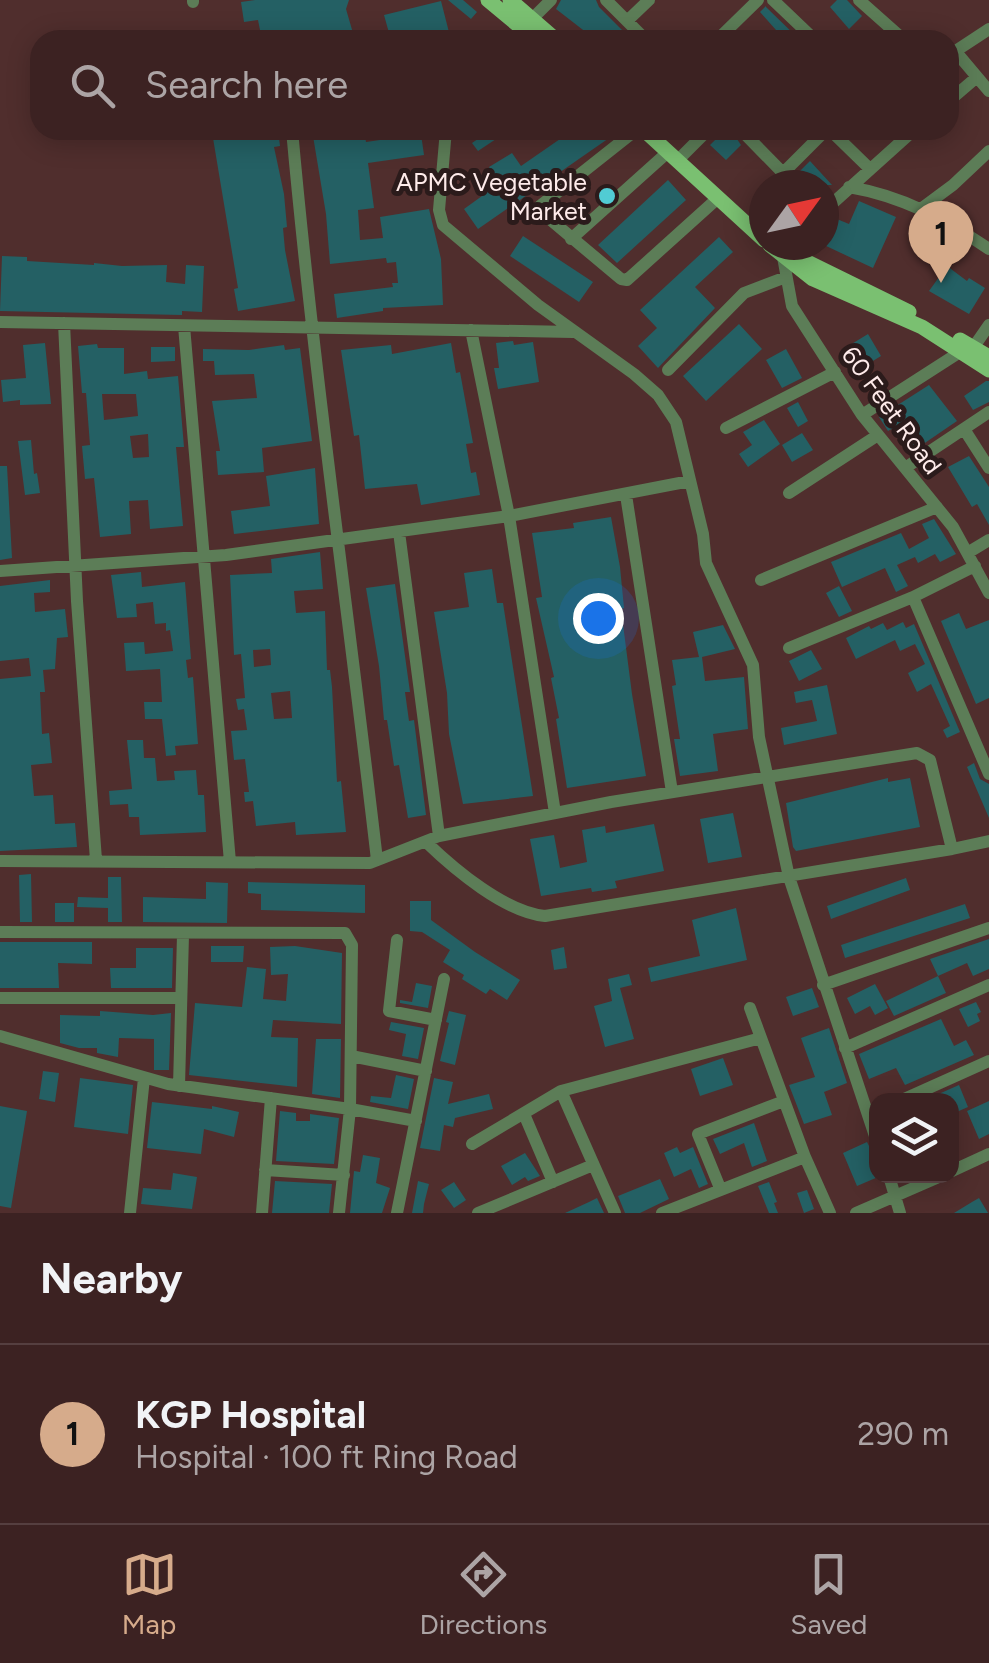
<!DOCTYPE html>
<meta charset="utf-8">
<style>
:root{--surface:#3c2222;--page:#472f2f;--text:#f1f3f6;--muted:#aca4a5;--line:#553f40;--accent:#d6ab8b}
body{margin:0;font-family:Figtree,sans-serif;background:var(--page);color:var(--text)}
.controls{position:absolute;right:30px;bottom:30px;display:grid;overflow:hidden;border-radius:20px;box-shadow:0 5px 25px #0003}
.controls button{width:90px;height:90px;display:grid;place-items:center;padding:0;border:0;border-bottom:2px solid var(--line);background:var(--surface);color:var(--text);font:50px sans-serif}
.compass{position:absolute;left:749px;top:170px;width:90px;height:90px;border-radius:50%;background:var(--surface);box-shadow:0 5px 25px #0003;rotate:57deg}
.you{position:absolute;left:598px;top:618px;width:35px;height:35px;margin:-25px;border:8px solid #fff;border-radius:50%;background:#1a73e8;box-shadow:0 0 0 15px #1a73e833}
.badge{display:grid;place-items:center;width:65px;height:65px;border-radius:50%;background:var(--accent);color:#111;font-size:32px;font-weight:700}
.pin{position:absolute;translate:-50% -82px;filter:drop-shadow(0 2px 5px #0008)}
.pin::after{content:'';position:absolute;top:52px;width:35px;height:30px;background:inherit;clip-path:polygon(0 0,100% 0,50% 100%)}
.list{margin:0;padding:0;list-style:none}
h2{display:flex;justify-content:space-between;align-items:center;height:130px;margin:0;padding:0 40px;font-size:42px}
h2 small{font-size:32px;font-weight:400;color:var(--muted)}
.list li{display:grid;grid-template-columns:65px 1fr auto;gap:30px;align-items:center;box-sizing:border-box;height:180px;padding:0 40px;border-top:2px solid var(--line)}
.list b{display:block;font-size:38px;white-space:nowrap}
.list p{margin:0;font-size:32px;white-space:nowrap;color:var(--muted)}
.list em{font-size:32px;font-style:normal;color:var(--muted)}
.icon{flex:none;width:55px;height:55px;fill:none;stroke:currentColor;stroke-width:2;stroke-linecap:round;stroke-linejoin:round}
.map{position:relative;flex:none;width:989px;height:1213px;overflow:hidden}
.search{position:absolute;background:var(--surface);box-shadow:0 5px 25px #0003;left:30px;right:30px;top:30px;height:110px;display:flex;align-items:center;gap:25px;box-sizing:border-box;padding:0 35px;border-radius:30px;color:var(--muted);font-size:38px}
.sheet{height:310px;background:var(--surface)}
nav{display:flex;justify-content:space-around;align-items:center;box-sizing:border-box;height:140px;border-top:2px solid var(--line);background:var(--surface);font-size:28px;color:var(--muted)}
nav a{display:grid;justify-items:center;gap:5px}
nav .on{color:var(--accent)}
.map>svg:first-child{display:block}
.building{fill:#246064;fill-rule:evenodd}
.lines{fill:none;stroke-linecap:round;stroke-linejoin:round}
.minor{stroke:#5c7d57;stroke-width:12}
.major{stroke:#7ac071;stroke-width:15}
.poi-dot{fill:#51ccd4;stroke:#2b1b1b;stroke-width:4}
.labels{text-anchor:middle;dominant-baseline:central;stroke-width:10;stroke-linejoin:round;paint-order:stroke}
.poi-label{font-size:25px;fill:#feebea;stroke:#2b1b1b;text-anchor:end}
.street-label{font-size:25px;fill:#feebea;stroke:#2b1b1b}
</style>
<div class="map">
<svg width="989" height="1213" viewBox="0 0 989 1213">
<rect width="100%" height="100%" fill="#502e2d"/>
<path class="building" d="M255,0H349L346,9L355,40H262L258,20L244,22L241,2Z
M448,0H463L477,12L471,19Z
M561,0H596L599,7L632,40H596L556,9Z
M837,0H847L862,16L849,29L830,7Z
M441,1L451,40H391L384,15Z
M766,6V7L800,40H765L776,30L760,12Z
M228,130H278L280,146L274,147L284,194L287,227L283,228L285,250L295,301L238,311L234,289L238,288L212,132Z
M312,130H364L366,142L421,134L424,155L368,163L374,208L358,210L360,240L383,238L380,217L429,209L441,259L443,305L383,308V311L337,318L334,294L393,287L392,283H398L396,262L387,263L386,258L330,264L326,214Z
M491,130H499V137L478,151L472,143Z
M573,130H607L612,136L478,229L464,209L500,183L489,167L512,153L521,166Z
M725,130H731L741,145L726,160L710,145Z
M810,161L832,185H795L791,180Z
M668,180L686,200L617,263L598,245Z
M859,201L896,217L873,268L824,245V221L832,217L849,224Z
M523,236L593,282L579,302L510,256Z
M719,237L733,252L695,287L715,308L658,368L638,346L657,328L640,310Z
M2,256L27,257V261L94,265V263L122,266L167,265L166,282L185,284L186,265L204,266L202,312L182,311V315L0,311Z
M947,266L967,281L969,278L985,288L969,314L929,291Z
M739,324L762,349L706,401L683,376Z
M868,334L881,356L863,367L850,345Z
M513,341L514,345L533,342L539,382L498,389L494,368H499L496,343Z
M45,343L51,404L20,405V400L3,402L1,380L26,378L23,345Z
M451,343L456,373L460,372L473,443L466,444L471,473L476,472L480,495L421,505L417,484L365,489L359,435L354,436L341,350L391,345L392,354Z
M97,344L98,348H124V374L147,371L148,379L178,376L184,447H176L183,526L150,529L148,500L129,501L131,534L100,537L94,478L85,479L82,446L90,445L86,393H82L78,346ZM102,394H136L138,416L104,420ZM148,434L149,457L133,458L130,436Z
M284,345L285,350L300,348L312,441L262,448L264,472L218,475L216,451H220L212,401L257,398L254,374L215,375L214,361H203V349L249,350Z
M151,347H175V361L151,362Z
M786,349L802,378L782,388L766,360Z
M986,381H989V402L973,410L964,396Z
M929,385L957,421L916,449L900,424L888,431L879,417Z
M798,402L808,421L798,427L787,408Z
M764,420L780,444L748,467L739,454L752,445L743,432Z
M802,433L813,450L792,462L782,445Z
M31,440L34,474L37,473L40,493L25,495L18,441Z
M969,456L989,487V525L977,504L972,507L948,467Z
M0,466H7L12,558L0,560Z
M315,468L319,524L234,534L231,511L270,506L266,476Z
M611,517L620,567L624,608L621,609L632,694L646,776L567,788L556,719L559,718L551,678L554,677L536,598L542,597L532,533L574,528L573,523Z
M934,519L956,554L940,562L935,554L918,563L915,557L897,565L908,586L896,592L885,568L842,587L831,562L901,533L909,549L929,538L922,524Z
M320,552L323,589L294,591L296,613L325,611L327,670H330L332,687L337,782L341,781L346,832L296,835L295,822L256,826L253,801L245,802L244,792H249L245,759L234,760L231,731L247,730L244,709L238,710L236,699L245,698L241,654L234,655L230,575L272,573L271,559ZM270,649L271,665L254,667L253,650ZM290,691L292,718L274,719L271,693Z
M492,569L497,603H503L533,796L463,804L449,734L447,693L434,612L469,607L464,573Z
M141,572L142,587L185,582L191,659L186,660L188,678L193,677L198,744L175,746L176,755L166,756L162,719H145L144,702H162L160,669L126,671L124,643L144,642L145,654L173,651L170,630L166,631V623L155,624L153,602L136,604L137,617L117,618L111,575Z
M50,580V592L34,593L35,612L65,609L68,637L57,638L55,669L43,670L45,692H40L42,734L49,733L52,763L31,765L34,796L53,795L55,824L75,823L77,847L0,851V679L31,676L29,658L0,661V586Z
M395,584L410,692H405L409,721L414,720L426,815L408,818L399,765L394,766L387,720H384L379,666L366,588Z
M839,586L852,611L839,617L826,593Z
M959,613L966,629L989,620V698L976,704L941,621Z
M903,622L906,628L914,624L960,732L947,738L943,730L950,726L931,684L917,692L908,673L925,664L915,644L900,651L895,640L856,659L846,638L869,626L871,629L883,623L887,630Z
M723,625L735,649L702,657L705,681L744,677L748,729L713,734L718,771L680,776L674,739H680L672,686L676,685L672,660L699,657L693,632Z
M811,650L822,669L799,681L789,661Z
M827,685L837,734L784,745L781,728L817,721L812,700L796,703L794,692Z
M127,740H143L144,758H155L157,781L175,780L174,771L196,770L198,795H204L206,832L140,835L139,817H129L128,804L110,805L109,791L132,789Z
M974,763L980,779L989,784V818L967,767Z
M888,778V782L910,778L920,827L796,851L793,847L786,803Z
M733,813L742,857L708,863L700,819Z
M654,824L664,871L615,881L617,888L592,892L591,888L541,896L530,839L554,835L560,868L587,862L582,830L605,826L606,833Z
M31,874L32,922H20L19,875Z
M108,877H121L122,922H108V908L77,907L78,897L108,898Z
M906,878L910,890L831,919L827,906Z
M206,882L228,883L227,923L143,922V897L206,899Z
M248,882L365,885V913L261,910V894L248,893Z
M410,901H431V920L475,952L520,980L507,1000L490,989L486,994L462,979L464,975L443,962L450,950L422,932L410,931Z
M55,903H74V922H55Z
M965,904L970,918L845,958L841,945Z
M736,908L747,960L651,982L648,968L700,956L692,920Z
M989,939V969L973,976L967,963L938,976L930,959Z
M0,942H92V964L58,963L59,988H0Z
M211,946H244L243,962H211Z
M295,946L342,953L341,1024L273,1020L271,1037L298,1038L297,1087L189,1075L195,1003L242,1007L247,967L266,969L263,999L286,1001L288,974L271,975L270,947Z
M564,947L567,968L554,970L551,950Z
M136,948H173L172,988H111L110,968H136Z
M629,974L632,985L620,988L634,1039L605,1047L594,1006L612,1001L608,979Z
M938,976L946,993L894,1016L886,1001Z
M416,983L432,986L428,1008L400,1003V1000L412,1002Z
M875,984L888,1008L875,1015L870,1006L855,1014L847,998Z
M812,988L819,1007L793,1016L786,997Z
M976,1002L981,1012L977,1014L980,1021L968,1027L959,1009Z
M100,1011L153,1015L171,1013L169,1070H154V1039L119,1038L118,1057L97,1053V1048H79L60,1043V1015L100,1016Z
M449,1011L466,1015L455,1065L440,1061L449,1023L446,1022Z
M941,1019L954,1046L966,1040L974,1055L905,1085L896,1068L869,1079L859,1054Z
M391,1022L424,1028L418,1059L402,1056L406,1034L389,1030Z
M829,1028L847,1083L824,1092L832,1115L804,1124L789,1085L815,1077L801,1038Z
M316,1039H341L340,1098L312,1094Z
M723,1058L733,1085L700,1096L691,1069Z
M43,1071L59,1073L55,1102L39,1099Z
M396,1075L414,1079L408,1109L370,1102L371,1096L391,1098Z
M80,1078L133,1085L128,1134L74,1127Z
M434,1078L453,1082L448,1104L489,1094L493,1109L455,1118L453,1127L444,1125L440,1151L420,1148Z
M959,1085L968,1107L952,1114V1100H925Z
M989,1101V1134L979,1139L967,1111Z
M152,1102L212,1109V1106L239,1112L234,1137L204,1129L201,1154L147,1148Z
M0,1106L27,1111L11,1208L0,1206Z
M280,1111L296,1113V1121H310V1114L339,1118L334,1164L276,1161Z
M754,1123L767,1161L752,1167L744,1143L720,1154L713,1139Z
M867,1142L875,1158L870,1160L878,1177L857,1186L843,1153Z
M677,1147L680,1153L693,1147L708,1184L699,1188L691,1169L674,1177L664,1153Z
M525,1153L540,1176L528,1181L525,1177L512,1185L501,1166Z
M363,1155L380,1158L376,1183L390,1188L382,1213H350L354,1171L360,1172Z
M173,1173L197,1177L192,1209L141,1204L143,1188L171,1190Z
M660,1179L669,1199L640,1213H625L618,1196Z
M275,1181L332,1184L329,1213H272Z
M418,1181L429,1184L424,1204L423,1213H412Z
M454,1182L466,1200L454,1208L441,1190Z
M769,1182L777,1202L774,1203L778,1213H769L758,1186Z
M807,1190L814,1209L804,1213L797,1193Z
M597,1198L604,1213H565L589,1202Z
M979,1198L988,1213H954L972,1202Z"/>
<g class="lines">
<path class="minor" d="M193,0V2
M606,0L646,40
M773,0L815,40
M859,0L904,40
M532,19L551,0
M627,21L649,0
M717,40L758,0
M956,52L989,91
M951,54L989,29
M949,101L977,77
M292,130C314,374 349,617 377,860
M446,130L439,210L443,225L538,305L634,374L658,395L676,422L703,534L706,563L753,665L759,737L789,877L876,1139
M636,130L540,206V211L621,279L627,280L718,198
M741,130L783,173L826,130
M830,130L869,168
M508,133L512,130
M683,155L708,130
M849,187C902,196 945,219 989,249
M922,208L953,185L989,151
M824,211L914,130
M571,239L668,152
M786,249L783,257L792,306L862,415L953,527L989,593
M0,322L573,332
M64,323L77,601L96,860
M184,326L230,862
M471,330L509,516L555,813
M973,348L989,325
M668,370L744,293L786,277
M862,415L960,352
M726,428L835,372
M964,429L989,468
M905,468L989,412
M789,493L878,435
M626,495L672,792
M399,532L439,836
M969,552L989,540
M0,571L226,555L509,516L690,481
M761,580L937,507
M913,597L989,774
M789,648L913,597L975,566
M426,842C455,870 505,912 545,916L952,849
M0,861L370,863L439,836L611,802L917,753L930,760L952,849L989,841
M0,932L345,933L352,945L350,1109L339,1213
M397,940L389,1011L436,1020
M823,985L989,928
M0,998H181
M750,1008L805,1157
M0,1036L168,1084L350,1109L416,1121
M845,1048L989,985
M351,1056L426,1071
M179,1086L183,935
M561,1091L615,1213
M902,1100L989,1061
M524,1114L553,1182
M472,1144L561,1091L761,1038
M265,1170L344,1175
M952,1171L989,1154
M889,1176L900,1213
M720,1188L698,1134L784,1101
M130,1213L144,1078
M262,1213L271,1098
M397,1213L444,979
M478,1213L593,1165
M662,1213L805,1157L830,1213
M856,1213L941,1176"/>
<path class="major" d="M488,0L536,40
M510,0L556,40
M644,130L764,240
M770,245L813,279L922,327L989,370
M786,245L797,257L909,312
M960,340L989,357"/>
</g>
<circle class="poi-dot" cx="607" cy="196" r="10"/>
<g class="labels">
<g class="poi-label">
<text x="587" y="182">APMC Vegetable<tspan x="587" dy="29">Market</tspan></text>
</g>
<g class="street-label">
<text transform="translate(892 410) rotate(54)">60 Feet Road</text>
</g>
</g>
</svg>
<div class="controls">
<button><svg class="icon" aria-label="layers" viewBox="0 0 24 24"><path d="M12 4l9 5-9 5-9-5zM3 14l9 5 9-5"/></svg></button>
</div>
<svg class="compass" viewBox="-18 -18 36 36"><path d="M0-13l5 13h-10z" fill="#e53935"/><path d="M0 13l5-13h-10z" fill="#aca4a5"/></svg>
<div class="you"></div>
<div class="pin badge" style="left:941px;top:283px">1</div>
<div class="search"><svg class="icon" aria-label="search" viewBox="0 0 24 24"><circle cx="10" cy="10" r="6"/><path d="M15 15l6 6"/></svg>Search here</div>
</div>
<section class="sheet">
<h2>Nearby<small></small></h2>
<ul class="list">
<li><span class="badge">1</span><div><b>KGP Hospital</b><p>Hospital · 100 ft Ring Road</p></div><em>290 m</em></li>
</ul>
</section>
<nav>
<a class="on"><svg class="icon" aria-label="map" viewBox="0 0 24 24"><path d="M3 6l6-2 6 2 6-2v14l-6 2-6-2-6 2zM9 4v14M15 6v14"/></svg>Map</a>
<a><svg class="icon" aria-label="directions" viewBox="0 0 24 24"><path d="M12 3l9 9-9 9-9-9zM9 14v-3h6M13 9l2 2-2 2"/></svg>Directions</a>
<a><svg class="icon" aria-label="saved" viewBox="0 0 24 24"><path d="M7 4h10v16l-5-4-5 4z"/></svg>Saved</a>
</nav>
